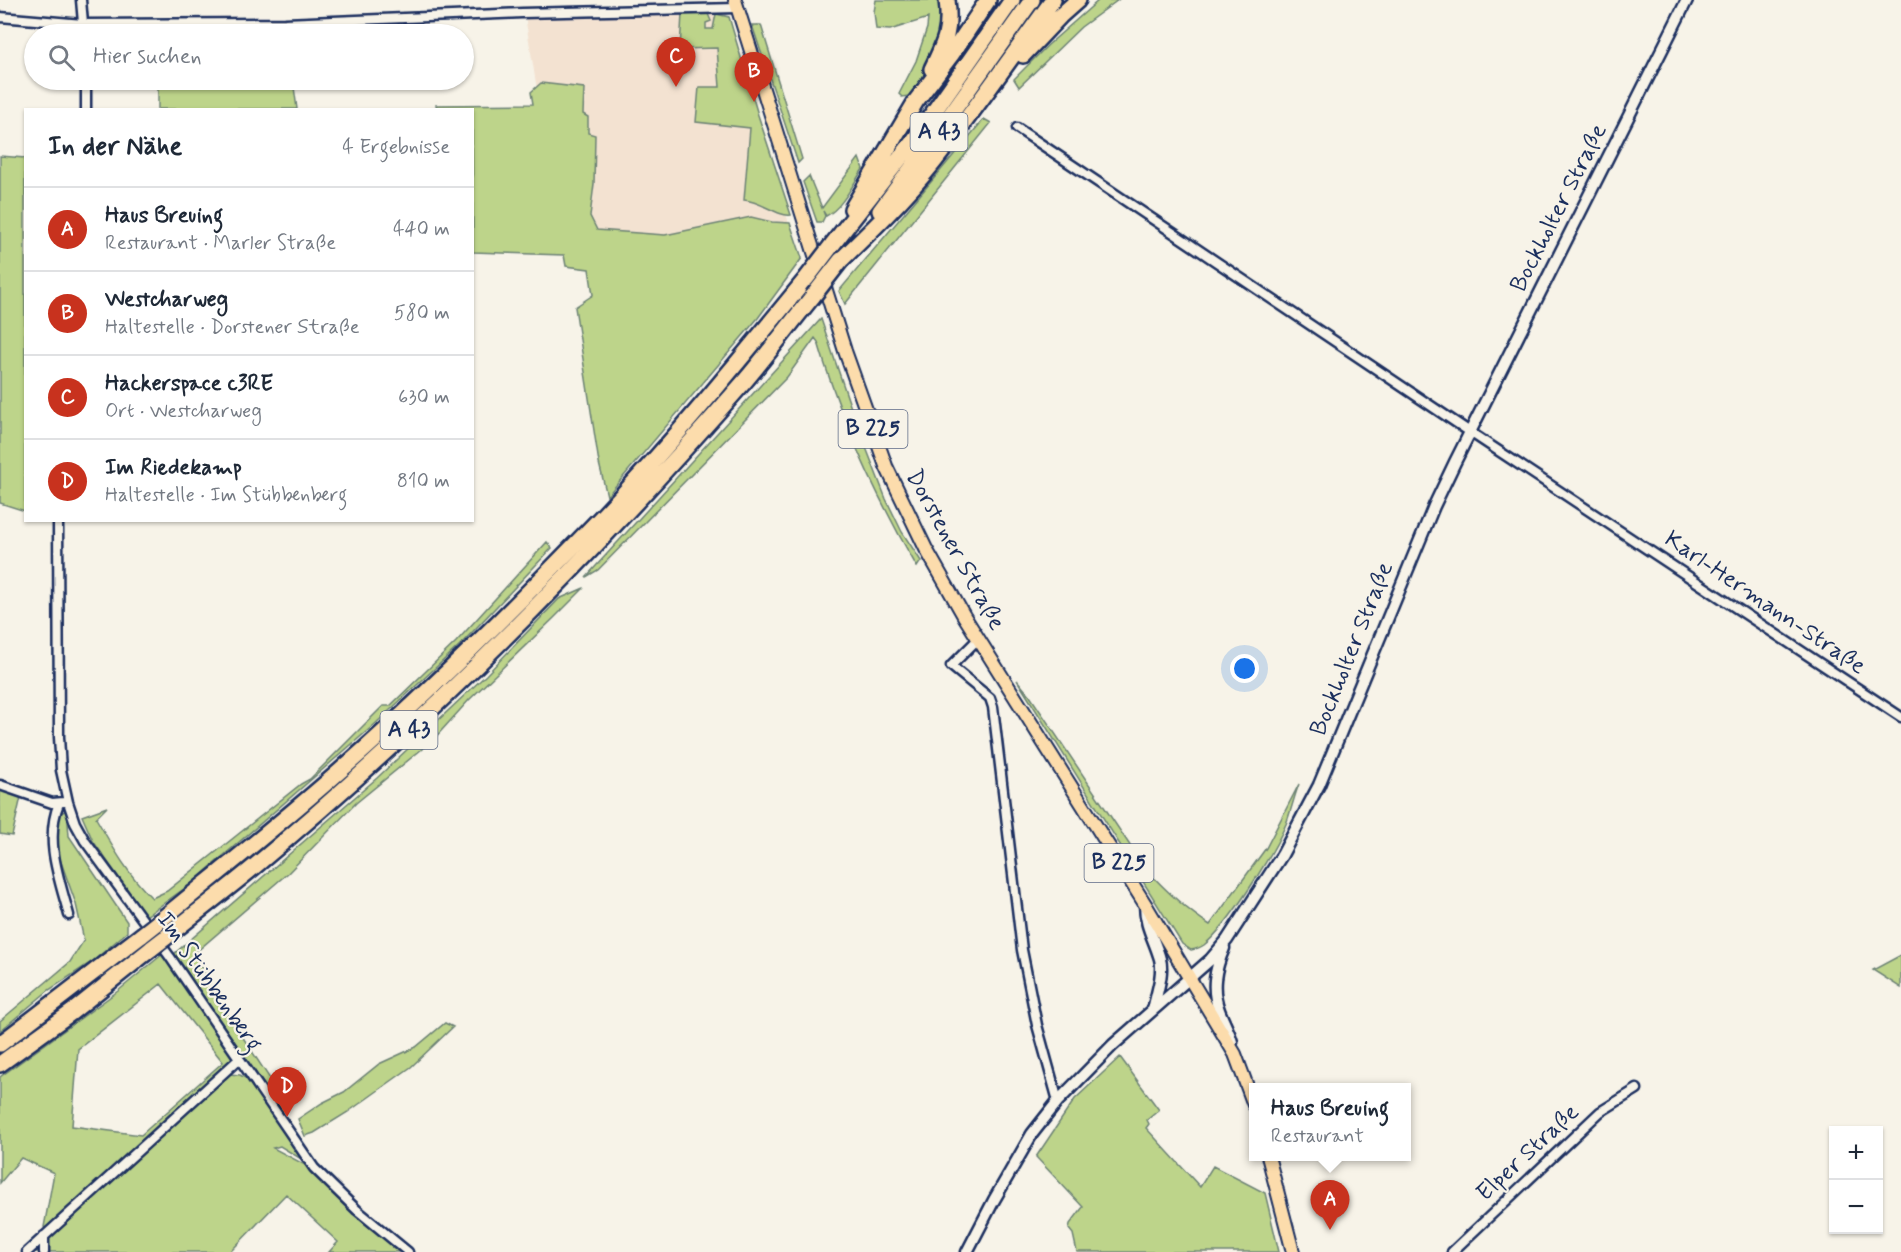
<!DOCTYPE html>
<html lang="de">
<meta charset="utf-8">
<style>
:root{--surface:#fff;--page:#f2f2f3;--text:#1f2937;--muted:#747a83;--line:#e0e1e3;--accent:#c8321e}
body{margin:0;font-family:Mynerve,sans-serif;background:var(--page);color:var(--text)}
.controls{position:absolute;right:18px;bottom:18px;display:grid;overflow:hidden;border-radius:0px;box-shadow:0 2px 4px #0004}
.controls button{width:54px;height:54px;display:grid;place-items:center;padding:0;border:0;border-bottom:2px solid var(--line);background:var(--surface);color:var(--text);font:30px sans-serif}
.you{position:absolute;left:1245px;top:669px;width:21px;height:21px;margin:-15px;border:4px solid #fff;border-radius:50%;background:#1a73e8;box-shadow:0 0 0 9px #1a73e833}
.badge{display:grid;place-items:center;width:39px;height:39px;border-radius:50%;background:var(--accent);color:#fff;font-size:20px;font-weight:700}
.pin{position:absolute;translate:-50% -50px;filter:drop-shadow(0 2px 3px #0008)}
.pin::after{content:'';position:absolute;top:32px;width:21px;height:18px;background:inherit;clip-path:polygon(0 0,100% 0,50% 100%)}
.popup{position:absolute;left:1249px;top:1083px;width:162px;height:78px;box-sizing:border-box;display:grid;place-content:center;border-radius:0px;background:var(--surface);filter:drop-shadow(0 2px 4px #0005);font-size:20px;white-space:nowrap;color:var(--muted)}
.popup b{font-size:22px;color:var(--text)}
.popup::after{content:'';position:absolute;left:50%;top:100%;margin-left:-12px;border:12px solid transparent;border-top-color:var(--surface)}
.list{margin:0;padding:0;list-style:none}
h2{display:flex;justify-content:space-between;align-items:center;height:78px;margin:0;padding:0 24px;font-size:26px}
h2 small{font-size:20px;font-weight:400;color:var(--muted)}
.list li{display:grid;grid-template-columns:39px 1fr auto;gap:18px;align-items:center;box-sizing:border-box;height:84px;padding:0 24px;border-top:2px solid var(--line)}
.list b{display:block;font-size:22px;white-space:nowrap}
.list p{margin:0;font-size:20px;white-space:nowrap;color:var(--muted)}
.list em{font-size:20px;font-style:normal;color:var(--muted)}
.icon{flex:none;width:33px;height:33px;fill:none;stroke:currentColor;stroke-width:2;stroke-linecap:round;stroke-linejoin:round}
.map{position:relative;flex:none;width:1901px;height:1252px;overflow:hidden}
.search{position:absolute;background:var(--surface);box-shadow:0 2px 4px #0004;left:24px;top:24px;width:450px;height:66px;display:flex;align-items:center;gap:15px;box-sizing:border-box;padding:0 21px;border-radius:33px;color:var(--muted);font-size:22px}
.panel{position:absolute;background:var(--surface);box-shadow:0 2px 4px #0004;left:24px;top:108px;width:450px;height:414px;border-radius:0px}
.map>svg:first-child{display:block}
.built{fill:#f3e2d1}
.green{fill:#bdd48a;stroke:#6c8274;stroke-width:1.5;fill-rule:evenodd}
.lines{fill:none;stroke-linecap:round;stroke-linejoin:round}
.street-casing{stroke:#1b2f5e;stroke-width:13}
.secondary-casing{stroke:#1b2f5e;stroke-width:15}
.primary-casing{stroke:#1b2f5e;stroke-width:16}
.highway-casing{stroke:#1b2f5e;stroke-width:20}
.street{stroke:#f7f3e8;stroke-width:8}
.secondary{stroke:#f7f3e8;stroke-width:10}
.primary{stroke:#fcdcac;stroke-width:12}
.highway{stroke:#fcdcac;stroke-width:15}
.highway-bridge-casing{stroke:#1b2f5e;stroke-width:20;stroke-linecap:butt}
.highway-bridge{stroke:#fcdcac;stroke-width:15}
.labels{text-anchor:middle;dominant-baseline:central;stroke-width:4.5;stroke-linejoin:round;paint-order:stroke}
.shield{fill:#f7f3e8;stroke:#5d6a87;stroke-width:1.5}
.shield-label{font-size:22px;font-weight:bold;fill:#1b2f5e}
.street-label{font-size:24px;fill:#1b2f5e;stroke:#f7f3e8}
</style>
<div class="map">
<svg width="1901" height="1252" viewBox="0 0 1901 1252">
<rect width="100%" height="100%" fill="#f7f3e8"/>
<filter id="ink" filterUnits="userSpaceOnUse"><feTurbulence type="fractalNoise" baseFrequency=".0167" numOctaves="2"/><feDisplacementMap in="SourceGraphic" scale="12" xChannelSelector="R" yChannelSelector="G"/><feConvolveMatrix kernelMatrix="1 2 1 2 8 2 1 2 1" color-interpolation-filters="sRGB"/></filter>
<g filter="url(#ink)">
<path class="built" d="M726,15L796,247L564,255L525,16Z"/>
<path class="green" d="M876,0H939C945,34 930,71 909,96L902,97L899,94L916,61L927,28L928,18L890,30L876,29L874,12Z
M1099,0H1118L1081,27L1019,87L1014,79L1048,45Z
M682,14H708L711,21L706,23V29H713L716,14L729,17L758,115L791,215C778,217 761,201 744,200L750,128L696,122L699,87H720L717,48L680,49Z
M752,25H761L802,159L798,163Z
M284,26L285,34H157V27Z
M158,80H293L297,109H158Z
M541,83L584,88L583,114L588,117V133L595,135L594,184L590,216L597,230L665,235L751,217L772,222L790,223L802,258L758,318L607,496L599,463L575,307L593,295L589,269L566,266L564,255L473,252L472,110L437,109L436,105L533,104L531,92Z
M984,119L991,123L845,304L839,291Z
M0,156L25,158V511L0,503Z
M859,158L863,169C853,184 842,208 826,216L823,211L825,216L822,222H817L803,182L809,176L822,208Z
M821,319L853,414L886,499L902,532L921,561L917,567C876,496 841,421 818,342L815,338L787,377L598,570L586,577Z
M547,542L552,548L461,644L374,725L192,883L146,916L93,841L82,816L107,807L96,818C112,846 128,875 152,898L167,891L301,784L310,779L383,706H390L456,642Z
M584,588L553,619L469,700L433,740L356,803L288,873L195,953L217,998L276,1088L285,1109L282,1111L174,954L377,778L486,675L559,599Z
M1017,680L1030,696L1145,868C1165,890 1185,909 1210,925L1266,848L1299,784C1294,797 1291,811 1286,824C1273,854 1229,925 1204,945C1200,948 1196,949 1191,950L1182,944Z
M0,790L21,797L12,836L0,834Z
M67,810L69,836L127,922V932L93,961L49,990L0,1031V1021L70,962L84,940L76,904L56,848V815Z
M164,953L236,1058L148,1136L47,1231L44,1227L54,1173L21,1158L0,1183V1077L118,991ZM161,984L223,1062L141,1135L72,1126L78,1049Z
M1901,955V988L1873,970Z
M445,1023L453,1027L411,1067L348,1112L314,1133L305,1136L298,1119L322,1103L344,1092L379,1064L416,1047Z
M1120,1057L1159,1110L1147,1120L1149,1124L1146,1128L1200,1187L1213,1166L1265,1193L1279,1252H1077L1073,1234L1069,1229L1070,1224L1083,1207L1036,1157L1075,1099Z
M229,1074L240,1075L249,1080L308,1163L280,1146L273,1148L311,1168L348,1208L402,1252H329L338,1242L286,1194L230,1252H30L147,1144Z"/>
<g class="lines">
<g class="street-casing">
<path id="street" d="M81,0L84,34
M0,17L83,24L285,23L522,13L737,8
M86,80V110
M1017,128L1470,432L1901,717
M58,520L59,737L61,770L68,802L75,823L85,841L170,957L314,1168L357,1210L408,1252
M979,638L951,666L990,698L993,707L1022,950L1037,1025L1058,1101
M0,785L52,803L64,802
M59,803C44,840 59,878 69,915
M27,1252L239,1059
M44,1252V1236
M1452,1252L1600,1112L1637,1089"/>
</g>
<g class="secondary-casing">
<path id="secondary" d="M1145,904C1145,927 1154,938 1160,959C1164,974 1156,995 1153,1010
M1224,948C1215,969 1211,988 1219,1010C1223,1021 1229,1031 1232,1042
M967,1252L994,1200L1032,1134L1058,1101L1113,1045L1210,960L1227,940L1282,855L1319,785L1434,506L1455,462L1687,0"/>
</g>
<g class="primary-casing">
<path id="primary" d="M735,0L845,351L886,466L926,549L964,616L1145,904L1235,1054L1254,1105
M1268,1156L1293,1252"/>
</g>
<g class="highway-casing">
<path id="highway" d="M1023,55L1060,16L1078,0
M932,69C945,42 951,31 947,0
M852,209L916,101L951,55L988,0
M880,211L931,142L1032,0
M832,245L912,143L1012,0
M841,260C873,229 905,198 933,163C975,110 1013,54 1053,0
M156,924C217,874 280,824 340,771C429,693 513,609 595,524C670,446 738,362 806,279
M165,938C194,914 225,891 255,866C431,719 593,555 744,382C768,354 790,324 813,296
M0,1044L142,935
M0,1064L72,1012L152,948"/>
</g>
<use href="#street" class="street"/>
<use href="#secondary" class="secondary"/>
<use href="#primary" class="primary"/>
<use href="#highway" class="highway"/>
<g class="highway-bridge-casing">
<path id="highway-bridge" d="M806,279L832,245
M813,296L841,260
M142,935L156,924
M152,948L165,938"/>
</g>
<use href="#highway-bridge" class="highway-bridge"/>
</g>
</g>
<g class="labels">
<g class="shield">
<rect x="910.5" y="113" width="57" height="38" rx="4.5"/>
<rect x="838.5" y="410" width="69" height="38" rx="4.5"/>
<rect x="380.5" y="711" width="57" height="38" rx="4.5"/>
<rect x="1084.5" y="844" width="69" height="38" rx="4.5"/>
</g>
<g class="shield-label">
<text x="939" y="132">A 43</text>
<text x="873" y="429">B 225</text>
<text x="409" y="730">A 43</text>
<text x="1119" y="863">B 225</text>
</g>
<g class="street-label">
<text transform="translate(1559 208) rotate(-63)">Bockholter Straße</text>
<text transform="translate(955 550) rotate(61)">Dorstener Straße</text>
<text transform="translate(1765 603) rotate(34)">Karl-Hermann-Straße</text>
<text transform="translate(1352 649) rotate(-68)">Bockholter Straße</text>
<text transform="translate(209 982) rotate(55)">Im Stübbenberg</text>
<text transform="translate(1528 1153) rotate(-43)">Elper Straße</text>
</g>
</g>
</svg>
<div class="controls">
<button>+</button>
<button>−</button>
</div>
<div class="you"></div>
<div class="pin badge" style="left:1330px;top:1230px">A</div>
<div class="popup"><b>Haus Breuing</b>Restaurant</div>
<div class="pin badge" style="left:754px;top:102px">B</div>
<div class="pin badge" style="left:676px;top:87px">C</div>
<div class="pin badge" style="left:287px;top:1117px">D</div>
<div class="search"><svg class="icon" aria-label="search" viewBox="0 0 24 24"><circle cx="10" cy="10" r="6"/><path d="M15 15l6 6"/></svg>Hier suchen</div>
<section class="panel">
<h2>In der Nähe<small>4 Ergebnisse</small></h2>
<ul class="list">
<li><span class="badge">A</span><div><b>Haus Breuing</b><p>Restaurant · Marler Straße</p></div><em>440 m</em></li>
<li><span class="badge">B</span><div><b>Westcharweg</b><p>Haltestelle · Dorstener Straße</p></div><em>580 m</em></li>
<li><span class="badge">C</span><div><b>Hackerspace c3RE</b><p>Ort · Westcharweg</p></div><em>630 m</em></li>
<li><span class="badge">D</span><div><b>Im Riedekamp</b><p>Haltestelle · Im Stübbenberg</p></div><em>810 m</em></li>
</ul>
</section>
</div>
